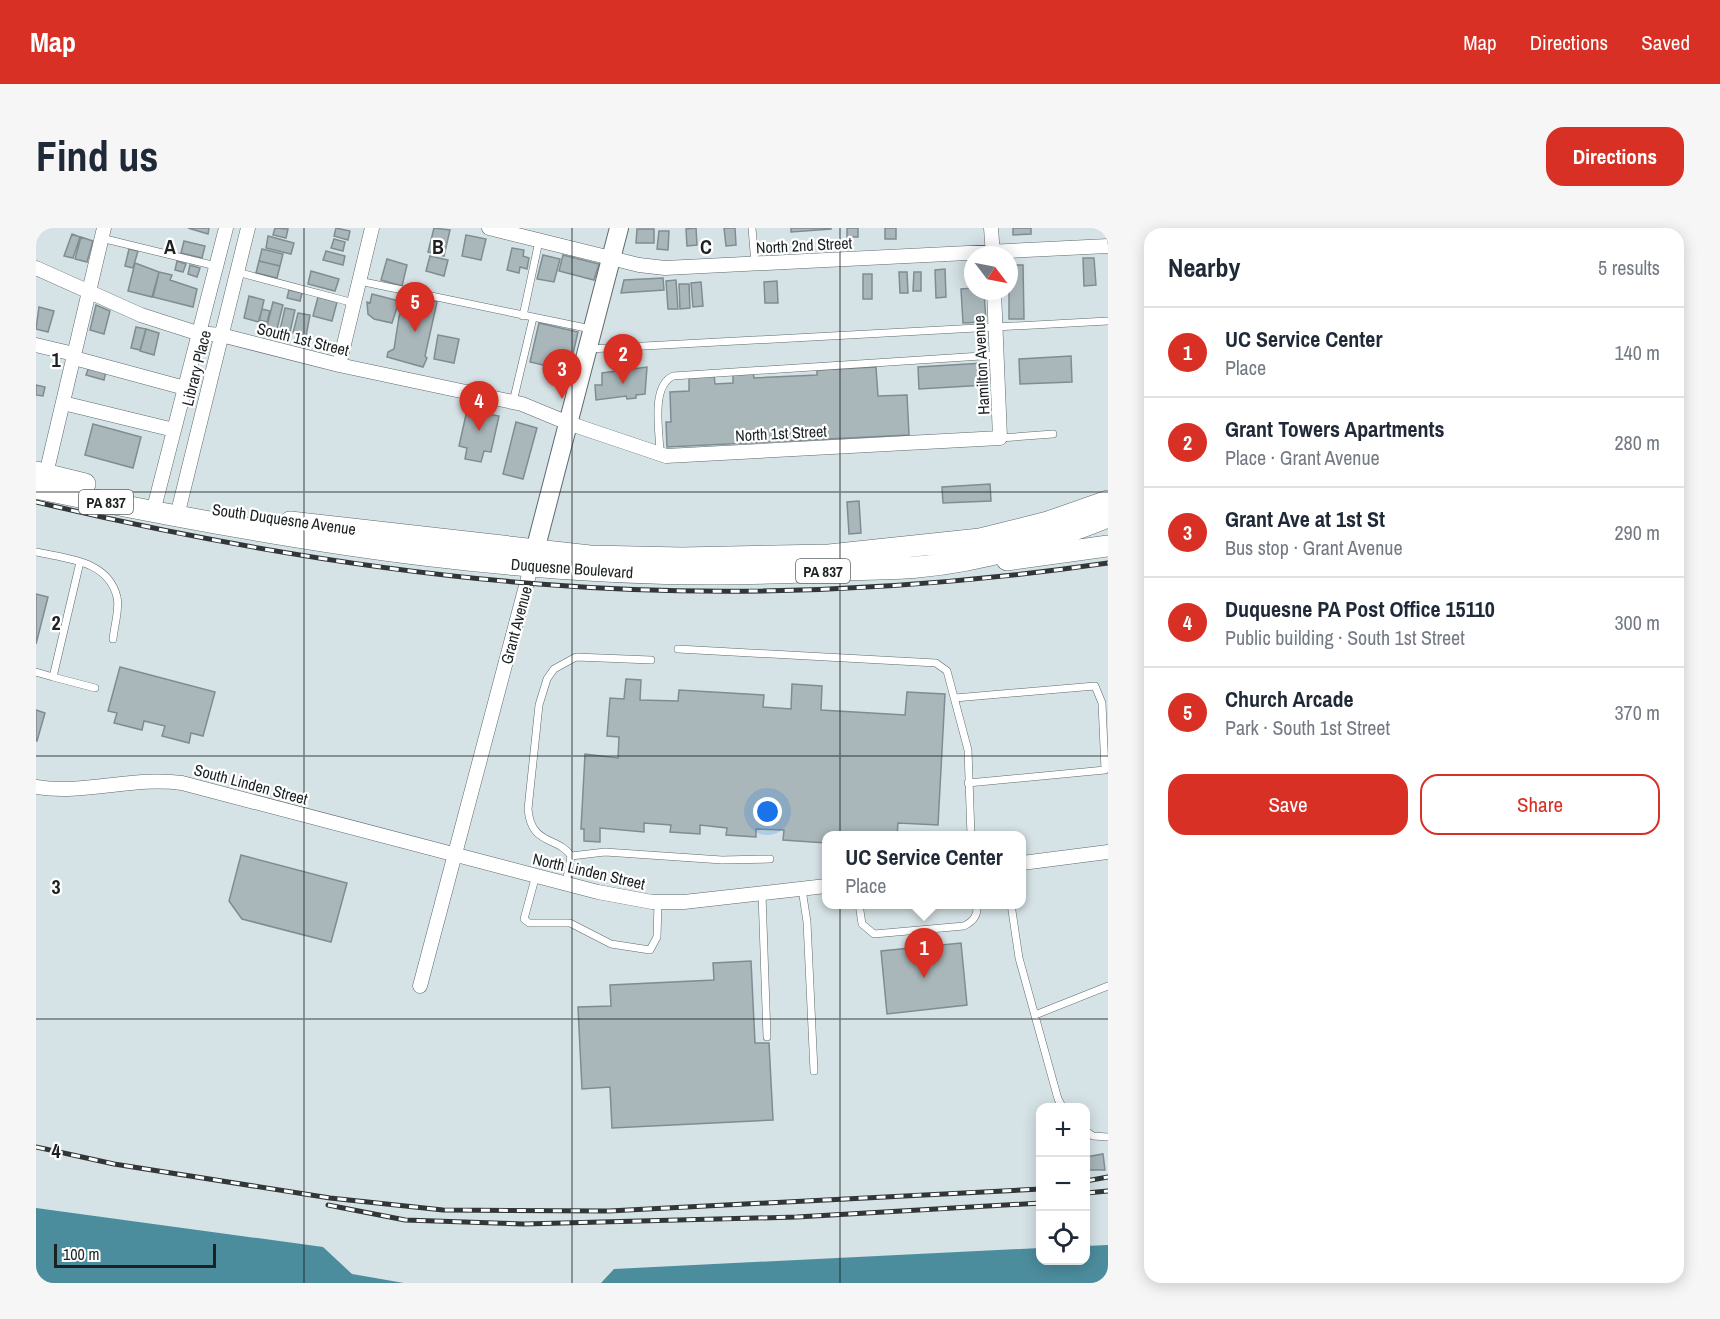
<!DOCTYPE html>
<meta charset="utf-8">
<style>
:root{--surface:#fff;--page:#f6f6f7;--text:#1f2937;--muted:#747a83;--line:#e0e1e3;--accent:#d93025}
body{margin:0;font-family:"Archivo Narrow",sans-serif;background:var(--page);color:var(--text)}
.controls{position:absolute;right:18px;bottom:18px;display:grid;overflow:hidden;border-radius:12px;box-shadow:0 3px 15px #0003}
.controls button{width:54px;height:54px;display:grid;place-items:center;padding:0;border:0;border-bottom:2px solid var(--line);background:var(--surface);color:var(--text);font:30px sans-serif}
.compass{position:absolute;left:928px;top:18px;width:54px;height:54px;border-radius:50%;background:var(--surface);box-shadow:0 3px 15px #0003;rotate:122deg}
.scale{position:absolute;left:18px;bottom:15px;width:162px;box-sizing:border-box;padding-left:6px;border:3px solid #1c2122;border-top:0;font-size:16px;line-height:21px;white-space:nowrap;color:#1c2122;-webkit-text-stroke:4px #fff;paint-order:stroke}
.you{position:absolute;left:732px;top:584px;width:21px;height:21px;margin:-15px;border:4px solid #fff;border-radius:50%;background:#1a73e8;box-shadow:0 0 0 9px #1a73e833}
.badge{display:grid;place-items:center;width:39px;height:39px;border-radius:50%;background:var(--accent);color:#fff;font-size:20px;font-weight:700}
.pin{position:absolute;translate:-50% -50px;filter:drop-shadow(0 2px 3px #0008)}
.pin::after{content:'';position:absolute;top:32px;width:21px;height:18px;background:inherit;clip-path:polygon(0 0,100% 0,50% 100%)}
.popup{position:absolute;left:786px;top:603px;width:204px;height:78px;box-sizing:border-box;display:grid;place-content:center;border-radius:12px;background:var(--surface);filter:drop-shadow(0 2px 4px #0005);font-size:20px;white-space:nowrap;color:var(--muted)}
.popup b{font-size:22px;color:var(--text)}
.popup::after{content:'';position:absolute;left:50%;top:100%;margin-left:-12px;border:12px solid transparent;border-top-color:var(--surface)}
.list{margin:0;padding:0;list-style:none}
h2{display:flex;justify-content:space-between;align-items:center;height:78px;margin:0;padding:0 24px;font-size:26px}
h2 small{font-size:20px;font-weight:400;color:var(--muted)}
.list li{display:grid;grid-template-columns:39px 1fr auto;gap:18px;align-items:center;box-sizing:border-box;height:90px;padding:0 24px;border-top:2px solid var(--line)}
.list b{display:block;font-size:22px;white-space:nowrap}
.list p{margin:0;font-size:20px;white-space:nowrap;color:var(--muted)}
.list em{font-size:20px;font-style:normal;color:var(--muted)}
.actions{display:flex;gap:12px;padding:18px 24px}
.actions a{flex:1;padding:14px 0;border:2px solid var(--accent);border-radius:18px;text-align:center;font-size:21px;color:var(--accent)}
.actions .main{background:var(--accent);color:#fff}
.icon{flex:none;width:33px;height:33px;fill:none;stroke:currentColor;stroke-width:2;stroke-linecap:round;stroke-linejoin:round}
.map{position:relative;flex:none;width:1072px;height:1055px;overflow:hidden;border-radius:18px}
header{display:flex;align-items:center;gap:36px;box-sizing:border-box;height:84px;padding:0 30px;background:var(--accent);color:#fff}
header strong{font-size:28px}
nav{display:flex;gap:33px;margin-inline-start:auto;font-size:21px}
.intro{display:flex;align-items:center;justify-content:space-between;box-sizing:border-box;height:144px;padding:0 36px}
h1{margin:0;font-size:42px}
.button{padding:15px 27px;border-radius:18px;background:var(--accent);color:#fff;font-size:21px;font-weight:700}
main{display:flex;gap:36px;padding:0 36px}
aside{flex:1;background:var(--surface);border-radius:18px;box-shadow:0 3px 15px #0003}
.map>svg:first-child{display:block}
.water{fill:#4c8d9d}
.building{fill:#a9b7ba;stroke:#7f8c90;stroke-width:1.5}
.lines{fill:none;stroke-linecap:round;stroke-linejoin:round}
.lane-casing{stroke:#5d6a6d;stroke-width:8}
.street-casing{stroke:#5d6a6d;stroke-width:15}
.secondary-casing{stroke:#5d6a6d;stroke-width:20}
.primary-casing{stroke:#5d6a6d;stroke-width:22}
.lane{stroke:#fff;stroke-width:7}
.street{stroke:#fff;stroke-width:14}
.secondary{stroke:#fff;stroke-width:18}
.primary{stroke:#fff;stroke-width:21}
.rail-casing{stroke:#313738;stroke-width:5}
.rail{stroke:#fff;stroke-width:3;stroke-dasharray:9;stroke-linecap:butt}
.grid{fill:none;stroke:#1c2122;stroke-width:1.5;stroke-opacity:0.55}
.labels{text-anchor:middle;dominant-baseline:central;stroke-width:4.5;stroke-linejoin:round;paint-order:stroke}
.shield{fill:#fff;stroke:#606464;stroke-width:1.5}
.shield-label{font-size:15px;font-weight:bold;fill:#1c2122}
.street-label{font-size:16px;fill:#1c2122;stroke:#fff}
.grid-label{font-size:20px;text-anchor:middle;font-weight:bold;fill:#1c2122;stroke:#fff;stroke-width:4.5;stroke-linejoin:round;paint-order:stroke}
</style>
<header>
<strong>Map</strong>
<nav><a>Map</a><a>Directions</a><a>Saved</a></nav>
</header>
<div class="intro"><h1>Find us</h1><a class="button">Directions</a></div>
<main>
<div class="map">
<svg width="1072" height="1055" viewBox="0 0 1072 1055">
<rect width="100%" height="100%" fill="#d5e2e6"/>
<path class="water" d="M0,980L287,1019L316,1046L368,1055H0Z
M1072,1017V1055H565L578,1041L1004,1020L1005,1032H1050V1018Z"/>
<path class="building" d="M152,0H173L172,6Z
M239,0L252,1L250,10L237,7Z
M300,0L314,3L312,12L298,8Z
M398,0L414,2L408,28L392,24Z
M660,0L661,17L651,18L650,1Z
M688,0H699L700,17L690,18Z
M755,0H795V1L755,4Z
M811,0H822V9H811Z
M849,0H860V11H849Z
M977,0H995V6L977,7Z
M601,1H618V15H600Z
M623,3H633L632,22L621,21Z
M36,6L44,9L37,30L28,28Z
M430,7L450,11L445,32L426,28Z
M232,8L258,15L255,26L230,20Z
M45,9L57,13L51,34L39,31Z
M298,11L309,14L307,23L295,20Z
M148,13L169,18L166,30L145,25Z
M476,20L488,22L487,28L493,30L491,41L484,39L483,45L471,42Z
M93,21L102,23L97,40L89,38Z
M226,21L247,26L244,38L223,33Z
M290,23L309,28L307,37L287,32Z
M507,27L524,31L518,54L501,51Z
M527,27L563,36L558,52L523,43Z
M394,28L412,32L408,48L390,43Z
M1047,30H1058L1060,57L1048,58Z
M351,31L371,37L366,58L345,52Z
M141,33L150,36L147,44L139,42Z
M223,33L244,38L241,50L220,45Z
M99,35L123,44L116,69L92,63Z
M154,37L164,40L161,49L152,46Z
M973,37H987L988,91H973Z
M909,41L910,69L900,70L899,42Z
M275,43L303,51L299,63L272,56Z
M123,44L136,47L134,52L161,61L157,79L117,69Z
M863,44H871L872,65H864Z
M878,44H885V63H877Z
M827,46H836V71H827Z
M627,50L628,62L585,65L588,52Z
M640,52L642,81H632L630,53Z
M741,53L742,75H729L728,54Z
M665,54L667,78L657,79L655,55Z
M643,56H653L654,80L644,81Z
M937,60V63H948L950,94L927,95L925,61Z
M253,62L266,65L264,73L251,70Z
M336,66L363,73L356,95L338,91L332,86L331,74L334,75Z
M213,68L228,72L223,94L208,90Z
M370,68L376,69L374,77L378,71L385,69L392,77L394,72L401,74L389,128L391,130L387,139L351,129L352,124L358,121L363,89Z
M282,69L301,74L296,93L277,88Z
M237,74L247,77L241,101L231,98Z
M60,77L74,83L68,106L54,102Z
M3,79L18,83L12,104L0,101Z
M249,80L259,82L254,104L244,102Z
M226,81L234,83L231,94L223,92Z
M262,85L274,87L270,108L257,105Z
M503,95L542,104L533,143L494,134Z
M100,99L110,101L104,122L95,120Z
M110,101L123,105L118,127L104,123Z
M402,107L423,111L418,135L398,131Z
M1035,128L1036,154L984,156L983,131Z
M948,135L950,157L883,161L882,139Z
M53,139L70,143L68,152L50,147Z
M611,139L609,166L600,167V170L591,171L590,168L560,172L559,157H566V145Z
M840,139L842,168L871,167L873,207L631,219L630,194H635L634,164L653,163V148L678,147L679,156L697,155V146L717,145L718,150L781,147V142Z
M0,157L9,159L7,168L0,167Z
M431,182L463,188L455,224L448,223L445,234L429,231L431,220L423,218Z
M480,194L501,200L487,251L467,246Z
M57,196L105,209L97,240L49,227Z
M954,256L955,273L907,275L906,259Z
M823,273L825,305L813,306L811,274Z
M0,366L12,369L0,416Z
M84,439L179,464L167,508L155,505L153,515L126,508L129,498L108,493L106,502L78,495L81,485L72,483Z
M590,451L605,452L604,472L642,473L643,462L728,467L727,479L755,481L756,456L786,458L785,482L869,487L871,464L909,466L902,597L862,595L861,608H790V615L747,612L748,602L720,601V609L690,607L691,600L664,597V606L634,604L635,597L608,595V604L564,600V614L548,613V601H545L549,526L582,530L583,509L571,508L574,470L588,471Z
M0,482L9,485L1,513H0Z
M205,627L311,655L295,714L206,691L193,673Z
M925,715L931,777L851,786L845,723Z
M715,733L719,815H733L737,892L576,900L574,859L546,861L542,779L575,778L574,757L678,752L677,735Z
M1067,926L1069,942H1050V929Z"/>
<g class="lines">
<g class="lane-casing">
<path id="lane" d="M716,0L719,36
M65,10L180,38
M201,44L318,75
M323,53L555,101
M487,88L503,13
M553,121L1072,93
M477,174L497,90
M964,210L1017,206
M624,226C624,205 614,159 637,148L961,127
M0,324C31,331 72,332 81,369C84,380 78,399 77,411
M44,334L17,449L59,460
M642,421L900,435L911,443L932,522L935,608
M0,444L17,449
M919,470L1059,458L1066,475L1069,542L932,555
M535,628L569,624L686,632L734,631
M500,647L488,691L493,695H534L575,716L614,722L621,709L622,675
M530,655L535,628C522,608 495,618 492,581L503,477L511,451L518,441L540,429L615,432
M766,661L771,694L778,843
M726,666L731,809
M823,676L826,696L838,706L928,698C938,693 942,687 941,676
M975,676L983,730L1022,871L1027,880
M999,787L1072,758
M1050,903L1057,908L1072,909"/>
</g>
<g class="street-casing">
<path id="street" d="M453,0L603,37L629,40L1072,18
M955,0L957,27
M0,40L105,87L161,105L185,107L303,137L486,176L532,195L630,228L964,210L958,63
M0,117L38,126
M38,130L149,160
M303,137L336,0
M27,175L138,202
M10,246L68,0
M117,284L190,0
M141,288L212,0
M0,559C48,567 97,548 146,555L562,664L616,674H648L790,658
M986,635L1072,624
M384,758L495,339"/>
</g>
<g class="secondary-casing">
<path id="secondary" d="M496,334L583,0"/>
</g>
<g class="primary-casing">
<path id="primary" d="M0,244L49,256
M0,260C258,314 520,358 784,343C817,341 850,342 882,339C946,333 1013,313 1072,289
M254,294L554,328L646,330L793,327L944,311L1012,294L1072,273
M971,332L1072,318"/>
</g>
<use href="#lane" class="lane"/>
<use href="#street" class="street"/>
<use href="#secondary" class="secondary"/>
<use href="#primary" class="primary"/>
<g class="rail-casing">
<path id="rail" d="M0,274C165,313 335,343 503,356C693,371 884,362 1072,335
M0,919L78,936L294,970L407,982L573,983L1005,961
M1050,953L1072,949
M1050,965L1072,963
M292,977L369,992L488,996L761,989L1005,975"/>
</g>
<use href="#rail" class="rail"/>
</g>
<path class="grid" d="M268,0V1055M536,0V1055M804,0V1055M0,264H1072M0,528H1072M0,791H1072"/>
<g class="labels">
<g class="shield">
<rect x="43" y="262" width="54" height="24" rx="4.5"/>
<rect x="760" y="331" width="54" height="24" rx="4.5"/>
</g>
<g class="shield-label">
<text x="70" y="274">PA 837</text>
<text x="787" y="343">PA 837</text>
</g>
<g class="street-label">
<text transform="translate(768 17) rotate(-3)">North 2nd Street</text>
<text transform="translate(267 111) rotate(14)">South 1st Street</text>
<text transform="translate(945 137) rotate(-93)">Hamilton Avenue</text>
<text transform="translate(160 140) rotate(-76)">Library Place</text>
<text transform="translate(745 205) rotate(-3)">North 1st Street</text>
<text transform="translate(248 291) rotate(8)">South Duquesne Avenue</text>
<text transform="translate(536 340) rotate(4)">Duquesne Boulevard</text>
<text transform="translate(480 397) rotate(-75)">Grant Avenue</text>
<text transform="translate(215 556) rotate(15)">South Linden Street</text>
<text transform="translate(553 643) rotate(13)">North Linden Street</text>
</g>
</g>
<g class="grid-label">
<text x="134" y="26">A</text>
<text x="402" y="26">B</text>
<text x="670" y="26">C</text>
<text x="20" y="139">1</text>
<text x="20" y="402">2</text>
<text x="20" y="666">3</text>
<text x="20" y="930">4</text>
</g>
</svg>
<div class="controls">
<button>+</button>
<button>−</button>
<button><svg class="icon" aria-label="locate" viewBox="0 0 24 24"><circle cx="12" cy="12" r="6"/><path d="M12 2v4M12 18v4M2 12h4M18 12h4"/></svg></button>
</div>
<svg class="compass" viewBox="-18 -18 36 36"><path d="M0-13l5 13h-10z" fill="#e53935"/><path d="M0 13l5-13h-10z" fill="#747a83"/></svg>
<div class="scale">100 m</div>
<div class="you"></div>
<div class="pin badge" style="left:888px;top:750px">1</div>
<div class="popup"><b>UC Service Center</b>Place</div>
<div class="pin badge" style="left:587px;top:156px">2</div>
<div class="pin badge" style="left:526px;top:171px">3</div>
<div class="pin badge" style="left:443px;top:203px">4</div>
<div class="pin badge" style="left:379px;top:104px">5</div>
</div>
<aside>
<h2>Nearby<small>5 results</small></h2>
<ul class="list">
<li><span class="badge">1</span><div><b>UC Service Center</b><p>Place</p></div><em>140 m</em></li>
<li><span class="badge">2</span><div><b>Grant Towers Apartments</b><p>Place · Grant Avenue</p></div><em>280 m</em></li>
<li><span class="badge">3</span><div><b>Grant Ave at 1st St</b><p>Bus stop · Grant Avenue</p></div><em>290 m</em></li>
<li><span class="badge">4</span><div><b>Duquesne PA Post Office 15110</b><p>Public building · South 1st Street</p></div><em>300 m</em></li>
<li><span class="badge">5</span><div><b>Church Arcade</b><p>Park · South 1st Street</p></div><em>370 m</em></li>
</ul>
<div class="actions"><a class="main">Save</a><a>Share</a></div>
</aside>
</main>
